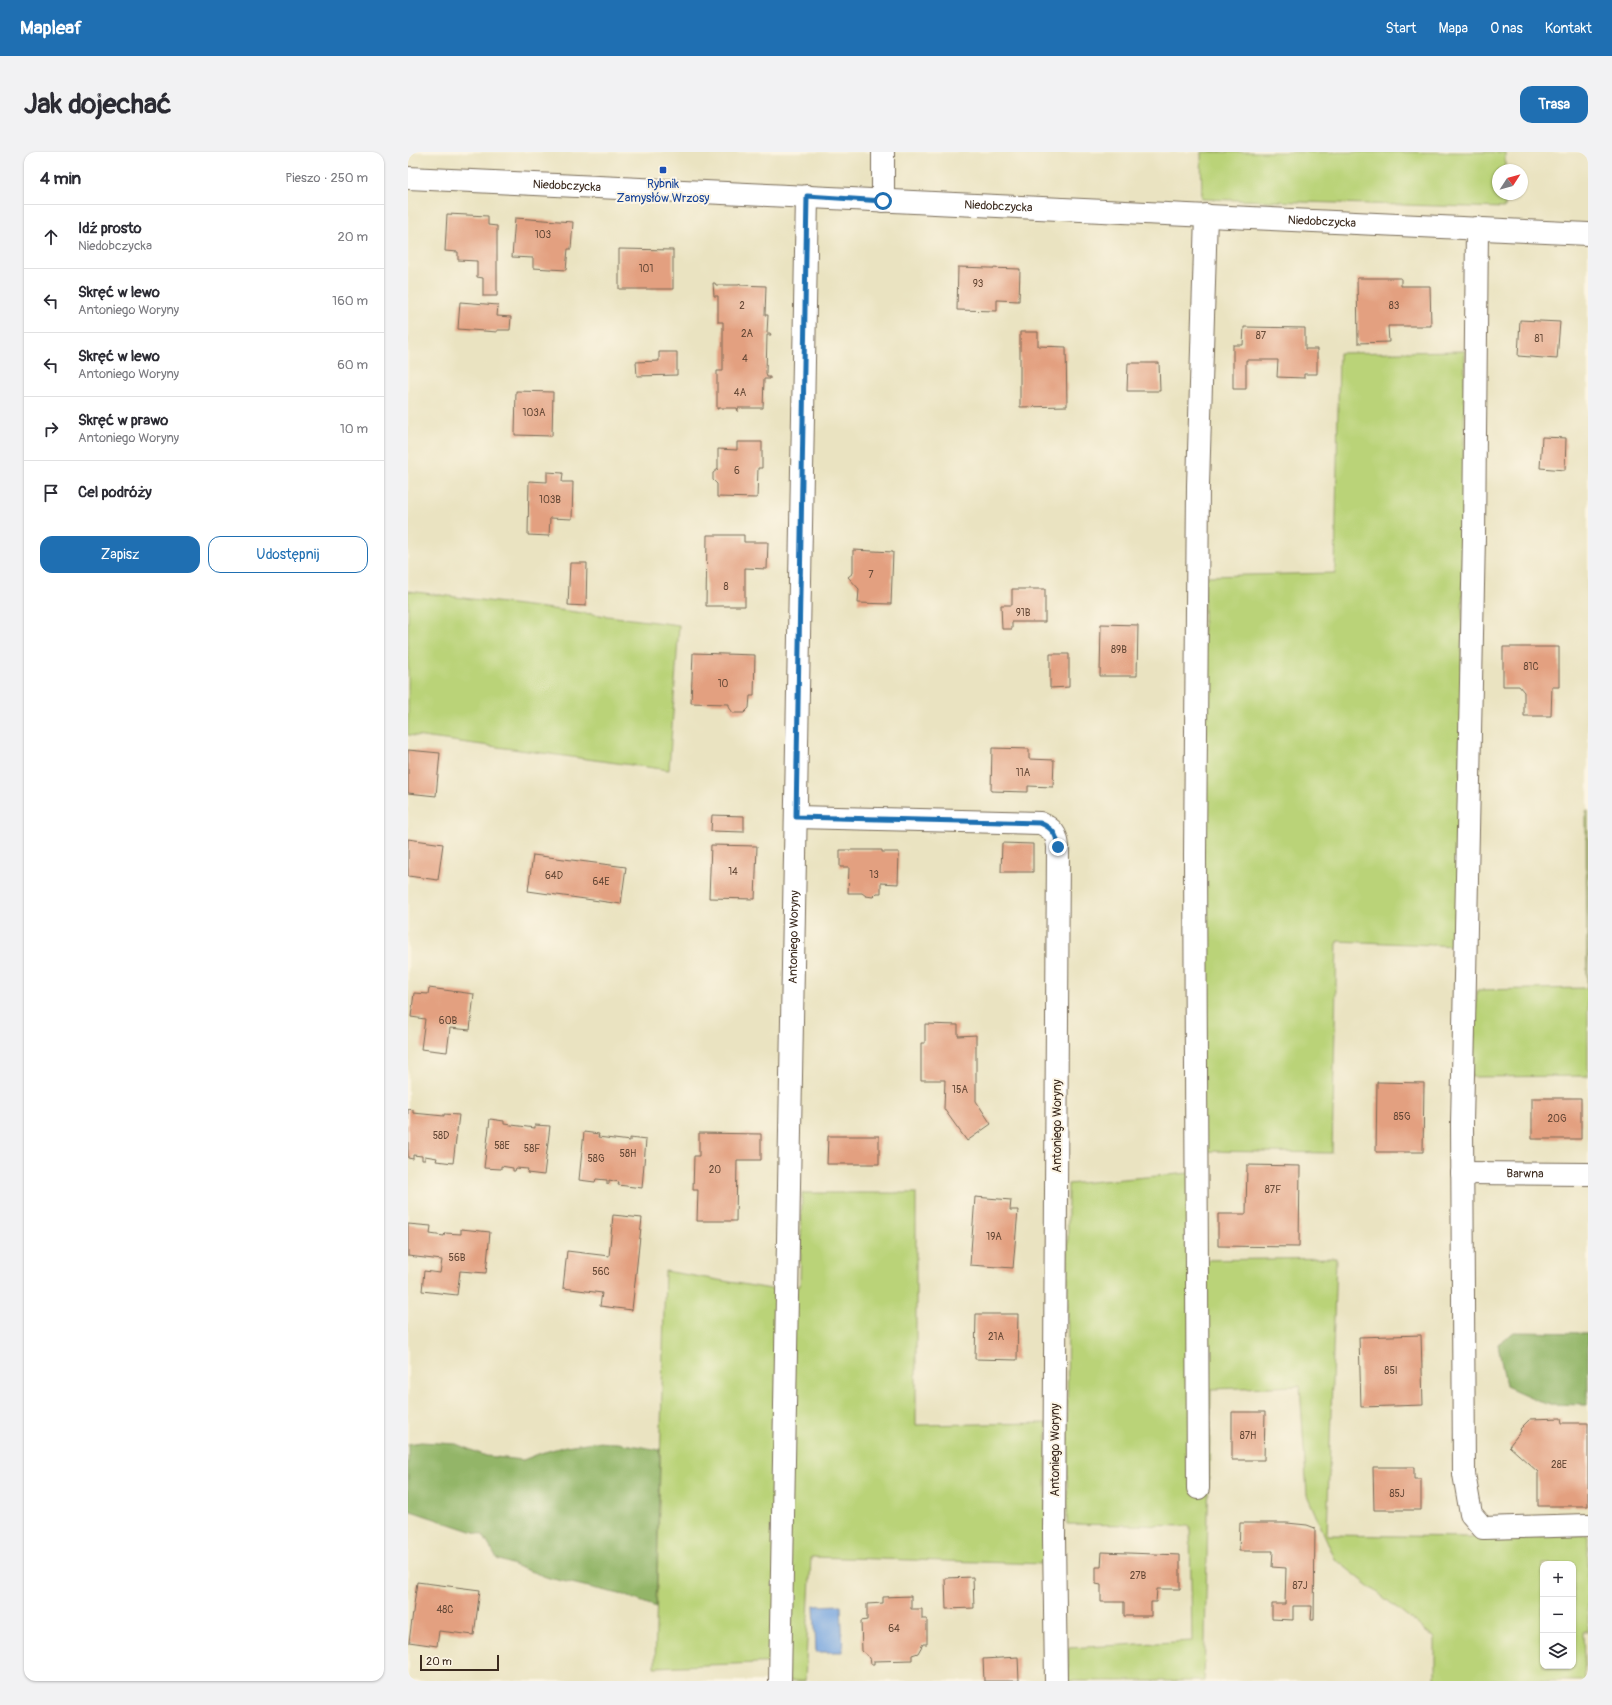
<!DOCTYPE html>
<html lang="pl">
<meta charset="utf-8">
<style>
:root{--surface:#fff;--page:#f2f2f3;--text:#2b2b33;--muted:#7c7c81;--line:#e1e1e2;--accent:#1f6fb2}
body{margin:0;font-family:Pangolin,sans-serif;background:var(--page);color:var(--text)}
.controls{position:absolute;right:12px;bottom:12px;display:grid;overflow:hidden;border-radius:8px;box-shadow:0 1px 3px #0004}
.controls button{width:36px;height:36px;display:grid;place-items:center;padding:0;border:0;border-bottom:1px solid var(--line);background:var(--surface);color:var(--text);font:20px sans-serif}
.compass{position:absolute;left:1084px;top:12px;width:36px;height:36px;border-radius:50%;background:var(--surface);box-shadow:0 1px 3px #0004;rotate:54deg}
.scale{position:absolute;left:12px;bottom:10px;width:79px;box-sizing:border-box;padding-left:4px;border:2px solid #3b2a1e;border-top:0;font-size:11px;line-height:14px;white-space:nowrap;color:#3b2a1e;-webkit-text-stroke:3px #fcf5e5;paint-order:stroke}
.stop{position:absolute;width:12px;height:12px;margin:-9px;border:3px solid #1f6fb2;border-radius:50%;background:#fff}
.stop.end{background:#1f6fb2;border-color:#fff;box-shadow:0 1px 4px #0008}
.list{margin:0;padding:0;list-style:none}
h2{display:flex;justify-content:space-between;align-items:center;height:52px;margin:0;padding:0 16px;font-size:17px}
h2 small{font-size:13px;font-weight:400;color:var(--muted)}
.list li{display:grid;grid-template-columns:26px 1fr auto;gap:12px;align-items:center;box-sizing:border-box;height:64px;padding:0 16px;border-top:1px solid var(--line)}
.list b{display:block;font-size:15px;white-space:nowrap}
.list p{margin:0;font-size:13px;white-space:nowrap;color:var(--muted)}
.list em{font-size:13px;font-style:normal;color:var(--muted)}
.actions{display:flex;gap:8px;padding:12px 16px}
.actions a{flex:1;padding:9px 0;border:1px solid var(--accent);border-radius:12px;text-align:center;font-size:14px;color:var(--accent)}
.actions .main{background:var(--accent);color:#fff}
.icon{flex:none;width:22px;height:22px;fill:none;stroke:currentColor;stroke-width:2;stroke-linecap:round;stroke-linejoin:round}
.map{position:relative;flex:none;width:1180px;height:1529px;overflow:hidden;border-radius:12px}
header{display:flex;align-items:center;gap:24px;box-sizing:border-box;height:56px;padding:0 20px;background:var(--accent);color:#fff}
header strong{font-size:19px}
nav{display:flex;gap:22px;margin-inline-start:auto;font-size:14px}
.intro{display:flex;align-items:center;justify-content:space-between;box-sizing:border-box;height:96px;padding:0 24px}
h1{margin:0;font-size:28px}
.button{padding:10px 18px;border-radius:12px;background:var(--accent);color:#fff;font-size:14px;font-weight:700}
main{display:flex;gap:24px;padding:0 24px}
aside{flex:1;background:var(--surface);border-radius:12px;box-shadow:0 1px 3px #0004}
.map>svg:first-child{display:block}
.green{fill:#bad378;stroke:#7a7e4b;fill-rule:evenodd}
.forest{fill:#93b568;stroke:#677043}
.water{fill:#76a5e0;stroke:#58687f}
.building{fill:#e3a080}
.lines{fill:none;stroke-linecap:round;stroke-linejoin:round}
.minor-casing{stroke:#786b57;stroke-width:24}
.minor{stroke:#fff;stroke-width:22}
.route{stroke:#1f6fb2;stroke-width:5}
.transit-dot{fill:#1a4fb4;stroke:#fcf5e5;stroke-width:1.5}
.labels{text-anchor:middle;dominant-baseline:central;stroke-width:4;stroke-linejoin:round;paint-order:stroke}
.number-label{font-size:10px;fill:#654836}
.transit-label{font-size:12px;fill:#164399;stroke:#fcf5e5}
.street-label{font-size:12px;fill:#3b2a1e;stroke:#fcf5e5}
</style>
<header>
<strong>Mapleaf</strong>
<nav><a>Start</a><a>Mapa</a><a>O nas</a><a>Kontakt</a></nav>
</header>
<div class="intro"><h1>Jak dojechać</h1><a class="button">Trasa</a></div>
<main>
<aside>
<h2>4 min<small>Pieszo · 250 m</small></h2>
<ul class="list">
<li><svg class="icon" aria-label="ahead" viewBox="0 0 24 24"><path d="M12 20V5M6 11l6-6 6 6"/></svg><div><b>Idź prosto</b><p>Niedobczycka</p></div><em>20 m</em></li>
<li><svg class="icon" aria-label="left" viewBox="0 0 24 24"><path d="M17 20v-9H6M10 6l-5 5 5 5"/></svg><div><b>Skręć w lewo</b><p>Antoniego Woryny</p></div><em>160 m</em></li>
<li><svg class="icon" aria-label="left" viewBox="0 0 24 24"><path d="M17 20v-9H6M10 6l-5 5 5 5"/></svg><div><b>Skręć w lewo</b><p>Antoniego Woryny</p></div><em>60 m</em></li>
<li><svg class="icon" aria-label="right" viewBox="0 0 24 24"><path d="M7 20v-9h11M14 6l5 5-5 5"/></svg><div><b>Skręć w prawo</b><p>Antoniego Woryny</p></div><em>10 m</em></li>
<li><svg class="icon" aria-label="arrive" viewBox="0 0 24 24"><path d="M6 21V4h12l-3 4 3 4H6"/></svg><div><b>Cel podróży</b></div></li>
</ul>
<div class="actions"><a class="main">Zapisz</a><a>Udostępnij</a></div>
</aside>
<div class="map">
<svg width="1180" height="1529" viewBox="0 0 1180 1529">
<rect width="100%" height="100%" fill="#fcf5e5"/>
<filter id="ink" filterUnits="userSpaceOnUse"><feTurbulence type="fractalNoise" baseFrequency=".025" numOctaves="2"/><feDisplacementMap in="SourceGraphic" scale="8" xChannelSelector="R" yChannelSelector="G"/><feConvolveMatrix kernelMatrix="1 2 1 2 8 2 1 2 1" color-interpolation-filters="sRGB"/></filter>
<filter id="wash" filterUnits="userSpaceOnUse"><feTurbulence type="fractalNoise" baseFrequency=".012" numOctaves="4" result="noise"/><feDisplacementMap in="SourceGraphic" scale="16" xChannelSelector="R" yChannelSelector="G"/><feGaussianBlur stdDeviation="0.9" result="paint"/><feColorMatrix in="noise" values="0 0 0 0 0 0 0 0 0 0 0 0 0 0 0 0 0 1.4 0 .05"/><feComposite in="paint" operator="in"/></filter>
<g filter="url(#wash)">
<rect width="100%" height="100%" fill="#eae3c1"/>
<path class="green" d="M793,0H1097V18H1090V42H1097V56L794,47Z
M1057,199L1051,794L929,789L924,1001L796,999L794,1108L928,1106L919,1383L1060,1385L1180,1383V1480H1175L1177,1529H1027V1486L927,1407L899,1343L892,1234L803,1237L796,1529H660V1496L784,1489L782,1374L659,1372L660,1032L782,1021L797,424L927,421L931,201ZM1135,1412H1165V1514H1135Z
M0,439L271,473L261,618L0,583Z
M1178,659H1180V924L1063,925L1069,838L1179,836Z
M394,1041H508V1273L639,1271L637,1412L403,1405L397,1529H378L376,1510L247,1515L257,1119L363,1137L392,1134Z"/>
<path class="forest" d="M1106,1180L1180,1181V1253L1138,1252L1098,1234L1090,1192Z
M13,1290L48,1292L78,1304L115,1308L133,1301L158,1294L185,1290L210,1291L252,1298L248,1455L216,1443L141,1426L89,1407L75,1383L0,1358V1292Z"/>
<path class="water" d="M433,1453L435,1500H408L406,1454Z"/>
<g id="blocks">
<path class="building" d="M39,62L80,64V73L89,74V144H75V126L69,125V109L50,108V100L37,99Z
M107,66L165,70L163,97H160L158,118L125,116V106L104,105Z
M211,97L265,98V137H211Z
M550,115L612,117L611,149L589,148V159L549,158Z
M949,126H993V134H1022L1023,174H980L981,190L950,191Z
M305,131H307L308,133H331L332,131V133L358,134L357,163H360L359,181H362L363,183H359L358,221L359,225H362V227H356L355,256H330V260L329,256H310V257H309V219H315V170H310V144H306Z
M52,150L90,153L89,164L103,165L102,178H89V180L50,177Z
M1112,168L1152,170L1149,207L1110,204Z
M836,175L897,176V197H909V222H896V226L869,225L870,208H838V237H825V193H835Z
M612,180H630V194L658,195L659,254L612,255Z
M251,200H269V223L229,224L228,210L251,209Z
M720,211H751L752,239H719Z
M108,239L145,240L144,284L107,283Z
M1134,285L1158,286L1157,318L1132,316Z
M329,290H354V316H350L349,346L309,345V332L305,328V321L310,317V297L329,298Z
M139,320L155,321L154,330H165L164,367L142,366L141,384L120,383L121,329L139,330Z
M299,383H336V390H360L359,417L337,416V454H298Z
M445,398L485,400L483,452L450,451L451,437L440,425L445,421Z
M162,411H179L178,454L160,453Z
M604,437H637V470H604V477H594L593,453H604Z
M693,472L730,473L729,524H692Z
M1095,495H1151V535H1144L1143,564H1116V540L1111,534H1095Z
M285,501L347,503L346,544H342L341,556L336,561H325L321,555V552L283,551Z
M642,502H661V535L642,536Z
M584,596L621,597V607L646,608L645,635L620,634V640L583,639Z
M0,598L32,601L28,644L0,641Z
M304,663L336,664V680L303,679Z
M0,687L35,692L30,728L0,724Z
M594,691L625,692V720H593Z
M303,693L349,694L347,747L301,746Z
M432,698H474V700H491L490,732L473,731V741H469L465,745L458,744L454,741H440L441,715H432Z
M125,703L218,715L213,752L120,739Z
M21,836L66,842L62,878L42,876L39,900L13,897L17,867L3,865L6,841L20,842Z
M517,872L550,873V884L568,883V949L583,972L559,989L536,957L537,928H513V891H517Z
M969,930L1016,931L1015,1000H968Z
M1124,946H1173V987H1124Z
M0,957L5,958V961L36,964V962L51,963L45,1011L28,1009L29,1006L17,1004V1008H14V1004L5,1003V1007L0,1006Z
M82,967L96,969V972L127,976V973L142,974L136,1023L119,1021L120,1017L108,1016L107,1019H105V1016L93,1014V1017L76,1016Z
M176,980L191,982L190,985L222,989V986L238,988L234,1036L210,1033L211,1030L201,1028V1032H199V1028L188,1027L187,1030L171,1028Z
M291,981L353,982V1008H329L328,1069H289L290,1038H285L286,1004H291Z
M420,984H471V1012H419Z
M839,1013L892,1014L891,1095L810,1094V1062H838Z
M567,1045L603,1048L602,1058H610L605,1116L562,1113Z
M205,1063L234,1066L224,1158L192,1154L194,1141L155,1136L159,1099L201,1104Z
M0,1072L23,1074L22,1082L36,1084L37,1081L53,1082V1077L82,1080L78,1121L52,1119L49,1143L14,1139L16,1119L32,1121L34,1108L0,1104Z
M568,1162H610L609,1208L567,1207Z
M1013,1183L1015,1253L953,1255L951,1185Z
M824,1260H857L856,1308H824Z
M1153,1266L1154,1271H1180V1354H1130V1320L1101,1294L1113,1279L1112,1277L1122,1267Z
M965,1315H1006V1327H1013V1358H966Z
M832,1371H879L899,1373L907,1376L906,1468H903L904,1454H885V1468L864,1467V1452H877L878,1416L864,1415L865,1399H831Z
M694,1400L772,1403V1437H749L748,1450H743V1464H716V1450H693V1433L688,1432V1415H693Z
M565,1425L566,1456L538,1457L537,1426Z
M9,1430L72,1438L66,1483L31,1479L29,1494L1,1490Z
M503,1444V1457H514V1467H519V1492H515L510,1501L504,1503V1508L466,1509V1512H463L462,1506L454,1499L453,1469L459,1468V1452L475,1451V1445Z
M610,1505L611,1529H576L575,1507Z"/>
</g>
</g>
<g filter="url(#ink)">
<use href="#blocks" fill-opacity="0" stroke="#786b57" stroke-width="1"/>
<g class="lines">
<g class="minor-casing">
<g id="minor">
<path id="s1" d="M0,26L1180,82"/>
<path d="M475,49V0"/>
<path d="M1069,76L1066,384L1054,972L1056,1322L1063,1362L1075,1376L1180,1373"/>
<path d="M388,665L632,671C644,676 649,682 650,695L646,1385L648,1529"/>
<path id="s2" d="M1054,1021L1180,1022"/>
<path d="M790,1336L787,704L790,333L798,63"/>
<path id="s3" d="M372,1529L399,44"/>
</g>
</g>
<use href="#minor" class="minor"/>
</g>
</g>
<g class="lines" filter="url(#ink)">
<path class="route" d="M475,49L399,44L388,665L632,671C644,676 649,682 650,695"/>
</g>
<rect class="transit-dot" x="251" y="14" width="8" height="8" rx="2"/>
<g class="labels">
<g class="number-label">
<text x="135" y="83">103</text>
<text x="238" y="117">101</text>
<text x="570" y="132">93</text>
<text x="334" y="154">2</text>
<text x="986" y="154">83</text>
<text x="339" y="182">2A</text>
<text x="853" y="184">87</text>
<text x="1131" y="187">81</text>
<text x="337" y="207">4</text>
<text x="332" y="241">4A</text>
<text x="126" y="261">103A</text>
<text x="329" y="319">6</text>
<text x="142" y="348">103B</text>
<text x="463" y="423">7</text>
<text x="318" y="435">8</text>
<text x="615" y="461">91B</text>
<text x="711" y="498">89B</text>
<text x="1123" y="515">81C</text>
<text x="315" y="532">10</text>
<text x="615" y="621">11A</text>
<text x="325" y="720">14</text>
<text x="466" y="723">13</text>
<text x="146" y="724">64D</text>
<text x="193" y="730">64E</text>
<text x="40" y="869">60B</text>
<text x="552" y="938">15A</text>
<text x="994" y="965">85G</text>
<text x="1149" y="967">20G</text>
<text x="33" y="984">58D</text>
<text x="94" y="994">58E</text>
<text x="124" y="997">58F</text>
<text x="220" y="1002">58H</text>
<text x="188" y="1007">58G</text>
<text x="307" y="1018">20</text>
<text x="865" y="1038">87F</text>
<text x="586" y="1085">19A</text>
<text x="49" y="1106">56B</text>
<text x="193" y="1120">56C</text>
<text x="588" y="1185">21A</text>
<text x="983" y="1219">85I</text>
<text x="840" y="1284">87H</text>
<text x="1151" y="1313">28E</text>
<text x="989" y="1342">85J</text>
<text x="730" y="1424">27B</text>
<text x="892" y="1434">87J</text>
<text x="37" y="1458">48C</text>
<text x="486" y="1477">64</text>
</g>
<g class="transit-label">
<text x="255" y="32">Rybnik<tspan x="255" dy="14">Zamysłów Wrzosy</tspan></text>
</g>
<g class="street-label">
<text stroke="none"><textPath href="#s1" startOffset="159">Niedobczycka</textPath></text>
<text stroke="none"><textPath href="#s1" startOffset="591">Niedobczycka</textPath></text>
<text stroke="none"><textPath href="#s1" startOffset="915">Niedobczycka</textPath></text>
<text stroke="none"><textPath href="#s3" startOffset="744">Antoniego Woryny</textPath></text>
<text transform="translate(649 974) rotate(-90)">Antoniego Woryny</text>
<text stroke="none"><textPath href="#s2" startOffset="63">Barwna</textPath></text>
<text transform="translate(647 1298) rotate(-90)">Antoniego Woryny</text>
</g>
</g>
</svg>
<div class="controls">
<button>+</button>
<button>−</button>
<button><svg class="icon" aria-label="layers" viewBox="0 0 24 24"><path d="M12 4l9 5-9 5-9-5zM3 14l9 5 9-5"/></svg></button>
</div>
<svg class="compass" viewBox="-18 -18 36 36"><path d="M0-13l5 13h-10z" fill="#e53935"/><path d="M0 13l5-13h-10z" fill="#7c7c81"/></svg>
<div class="scale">20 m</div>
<div class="stop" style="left:475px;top:49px"></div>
<div class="stop end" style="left:650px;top:695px"></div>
</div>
</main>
